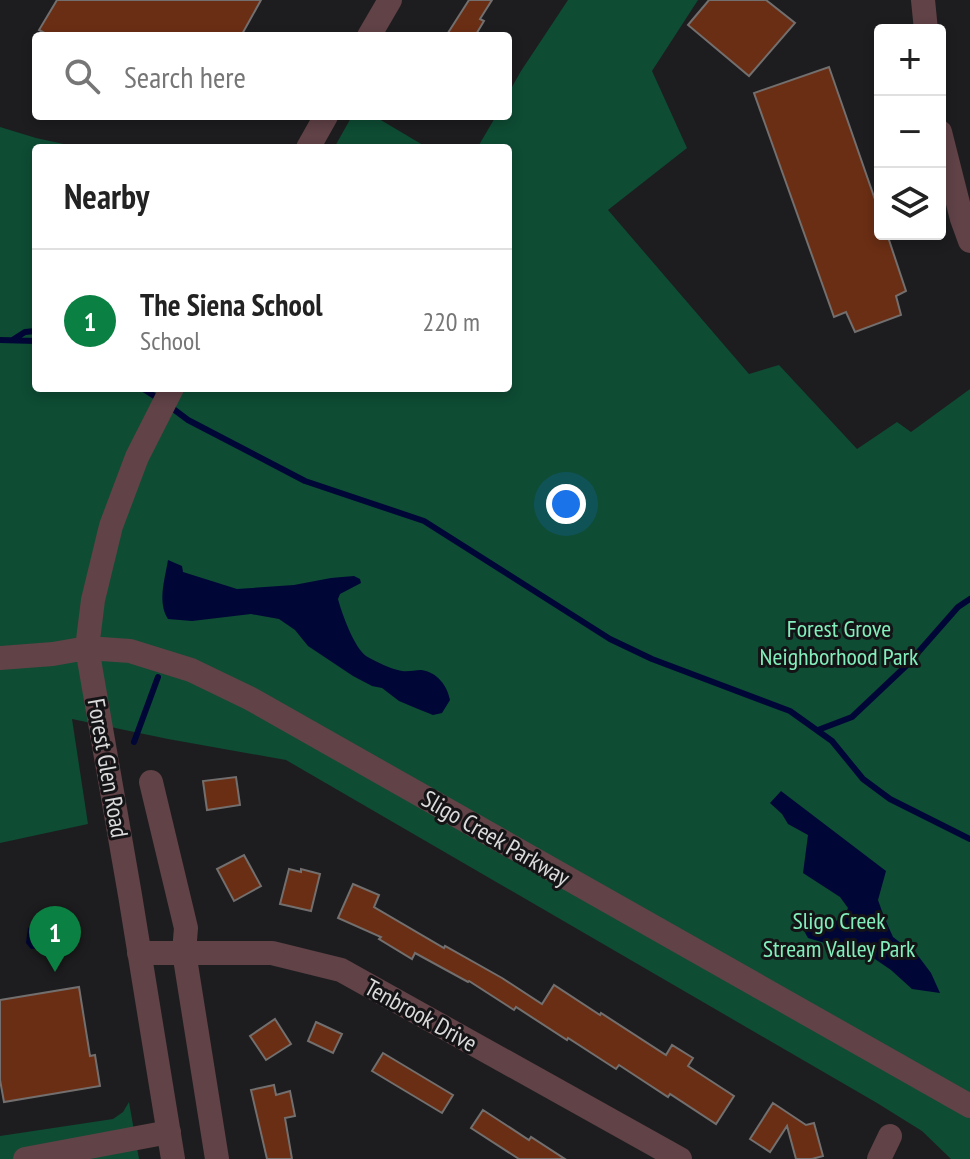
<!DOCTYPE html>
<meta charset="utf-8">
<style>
:root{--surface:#fff;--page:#f2f2f2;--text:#222;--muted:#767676;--line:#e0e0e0;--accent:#0b8043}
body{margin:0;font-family:"PT Sans Narrow",sans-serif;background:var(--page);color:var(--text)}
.controls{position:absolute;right:24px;top:24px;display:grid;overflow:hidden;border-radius:8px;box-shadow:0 4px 12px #0003}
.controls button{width:72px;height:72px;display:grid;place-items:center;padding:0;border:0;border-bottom:2px solid var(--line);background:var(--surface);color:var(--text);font:40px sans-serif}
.you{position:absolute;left:566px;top:504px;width:28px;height:28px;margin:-20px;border:6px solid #fff;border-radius:50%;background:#1a73e8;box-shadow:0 0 0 12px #1a73e833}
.badge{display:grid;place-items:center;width:52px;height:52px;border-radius:50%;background:var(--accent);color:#fff;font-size:26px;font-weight:700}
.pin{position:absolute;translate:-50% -66px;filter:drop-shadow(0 2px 4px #0008)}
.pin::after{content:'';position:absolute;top:42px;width:28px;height:24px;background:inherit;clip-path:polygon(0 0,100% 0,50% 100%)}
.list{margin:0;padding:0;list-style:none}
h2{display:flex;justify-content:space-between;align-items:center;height:104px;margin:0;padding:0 32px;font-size:34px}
h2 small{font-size:26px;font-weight:400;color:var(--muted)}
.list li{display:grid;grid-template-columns:52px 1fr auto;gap:24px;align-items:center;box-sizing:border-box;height:144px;padding:0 32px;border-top:2px solid var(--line)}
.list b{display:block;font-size:30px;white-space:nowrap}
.list p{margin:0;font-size:26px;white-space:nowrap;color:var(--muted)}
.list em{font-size:26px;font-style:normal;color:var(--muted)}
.icon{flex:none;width:44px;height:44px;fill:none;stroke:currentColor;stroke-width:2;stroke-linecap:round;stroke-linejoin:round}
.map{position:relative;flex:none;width:970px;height:1159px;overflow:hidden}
.search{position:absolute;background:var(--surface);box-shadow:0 4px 12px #0003;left:32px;top:32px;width:480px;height:88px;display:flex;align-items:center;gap:20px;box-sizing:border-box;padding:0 28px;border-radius:8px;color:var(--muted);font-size:30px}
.panel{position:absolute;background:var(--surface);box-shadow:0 4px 12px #0003;left:32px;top:144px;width:480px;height:248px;border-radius:8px}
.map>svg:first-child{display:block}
.green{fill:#0e4c34}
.water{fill:#000636}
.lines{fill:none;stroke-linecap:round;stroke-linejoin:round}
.stream{stroke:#000636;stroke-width:6}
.building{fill:#6a2e14;stroke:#726f6e;stroke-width:2}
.minor{stroke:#604247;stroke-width:24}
.labels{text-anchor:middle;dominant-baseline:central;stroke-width:6;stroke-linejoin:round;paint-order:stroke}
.park-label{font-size:24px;fill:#83efbc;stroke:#141416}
.street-label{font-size:24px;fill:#dadadb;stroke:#141416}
</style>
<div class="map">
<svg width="970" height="1159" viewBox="0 0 970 1159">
<rect width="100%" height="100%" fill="#1d1d1f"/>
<path class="green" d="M568,0H698L652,71L687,148L608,210L749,374L779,365L857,449L897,422L911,432L970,389V1159H951L922,1131L877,1103L286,760L168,739L72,719L88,824L0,843V127L36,138L82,148H36V388H508V148H445L479,145L496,116H508V94L521,71Z
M352,116H374L428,148H334Z
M129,1102L139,1159H0V1136L113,1119L123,1112Z"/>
<path class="water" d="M168,560L182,566L183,572L237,589L294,585L331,578L354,576L360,579L361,583L340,594L338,599C342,614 354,647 366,656C376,662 391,669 402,671C408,672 415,670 421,670C437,672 447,685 450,700L442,713L433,715L418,709L399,701L382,688L372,686L353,676L308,646L295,630L279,619L251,614L192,621L168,619C157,602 165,579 168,560Z
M781,791L886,871L878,900L884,917L893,937L919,957L931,973L940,993L912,989L891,970L872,957L808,938L803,929L843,919L848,908L840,897L803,873L808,835L788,824L782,814L770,803Z
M62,920L69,923L73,930L71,942L64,947L31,949L26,943L28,928L34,923Z"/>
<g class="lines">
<path class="stream" d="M14,339L25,332L36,331
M0,340L36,341
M142,388L159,399
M168,405L188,420L305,481L424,521L610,639L652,659L790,711L832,741L863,779L890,799L970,839
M818,730L852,717L907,665L958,607L970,599
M134,742L158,677"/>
</g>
<path class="building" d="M57,0H261L241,36H50L39,30Z
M469,0H492L480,19L484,21L475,36H446Z
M709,0H766L795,23L749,76L688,25Z
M829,67L880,214V234H887L906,291L896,296L901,315L855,332L846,312L834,317L754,93Z
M236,777L240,805L207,810L203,781Z
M244,855L261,886L234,901L217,869Z
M289,869L301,872V869L320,874L311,911L280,904Z
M353,884L379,895L374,907L444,948L445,946L502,978L542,1004L554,985L600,1015L601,1013L666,1055L672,1045L693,1058L688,1066L734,1096L716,1124L670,1094L668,1097L619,1065L616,1069L568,1038L567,1040L516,1007L514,1010L469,981L468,982L415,953L412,959L379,939L381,937L338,918Z
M79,987L90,1056L95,1055L100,1086L4,1102L0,1080V1000Z
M275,1019L291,1044L266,1060L250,1036Z
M316,1022L342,1034L333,1053L308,1041Z
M383,1053L453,1095L442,1113L372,1071Z
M274,1085L276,1095L290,1091L295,1116L285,1118L292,1159H267L251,1090Z
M773,1103L806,1125L814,1123L823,1156L812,1159H796L787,1126L770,1152L750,1139Z
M483,1110L529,1140L531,1137L565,1159H519L471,1128Z"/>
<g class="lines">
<path class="minor" d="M923,0L926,30
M369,36L390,0
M940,132L962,219L970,241
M308,148L326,116
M172,388L137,457L111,526L93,600L87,648L130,895L173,1159
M0,658L53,654L87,648L130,651L191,670L251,699L970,1106
M151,782L186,928L184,952L217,1159
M139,953H272L341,970L680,1159
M25,1159L169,1132
M879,1159L890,1136"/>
</g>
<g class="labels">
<g class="park-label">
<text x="839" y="628">Forest Grove<tspan x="839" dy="28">Neighborhood Park</tspan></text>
<text x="839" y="920">Sligo Creek<tspan x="839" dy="28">Stream Valley Park</tspan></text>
</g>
<g class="street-label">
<text transform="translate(108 768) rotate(80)">Forest Glen Road</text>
<text transform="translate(496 838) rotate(30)">Sligo Creek Parkway</text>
<text transform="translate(421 1015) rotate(29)">Tenbrook Drive</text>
</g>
</g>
</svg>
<div class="controls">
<button>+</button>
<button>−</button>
<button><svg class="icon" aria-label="layers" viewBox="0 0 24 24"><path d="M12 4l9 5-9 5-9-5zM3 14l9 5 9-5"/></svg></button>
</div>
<div class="you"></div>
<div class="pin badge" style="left:55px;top:972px">1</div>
<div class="search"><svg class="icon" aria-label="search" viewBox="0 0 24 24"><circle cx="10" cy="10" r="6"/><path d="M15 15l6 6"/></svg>Search here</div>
<section class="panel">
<h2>Nearby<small></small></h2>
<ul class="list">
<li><span class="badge">1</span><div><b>The Siena School</b><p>School</p></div><em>220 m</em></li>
</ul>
</section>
</div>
